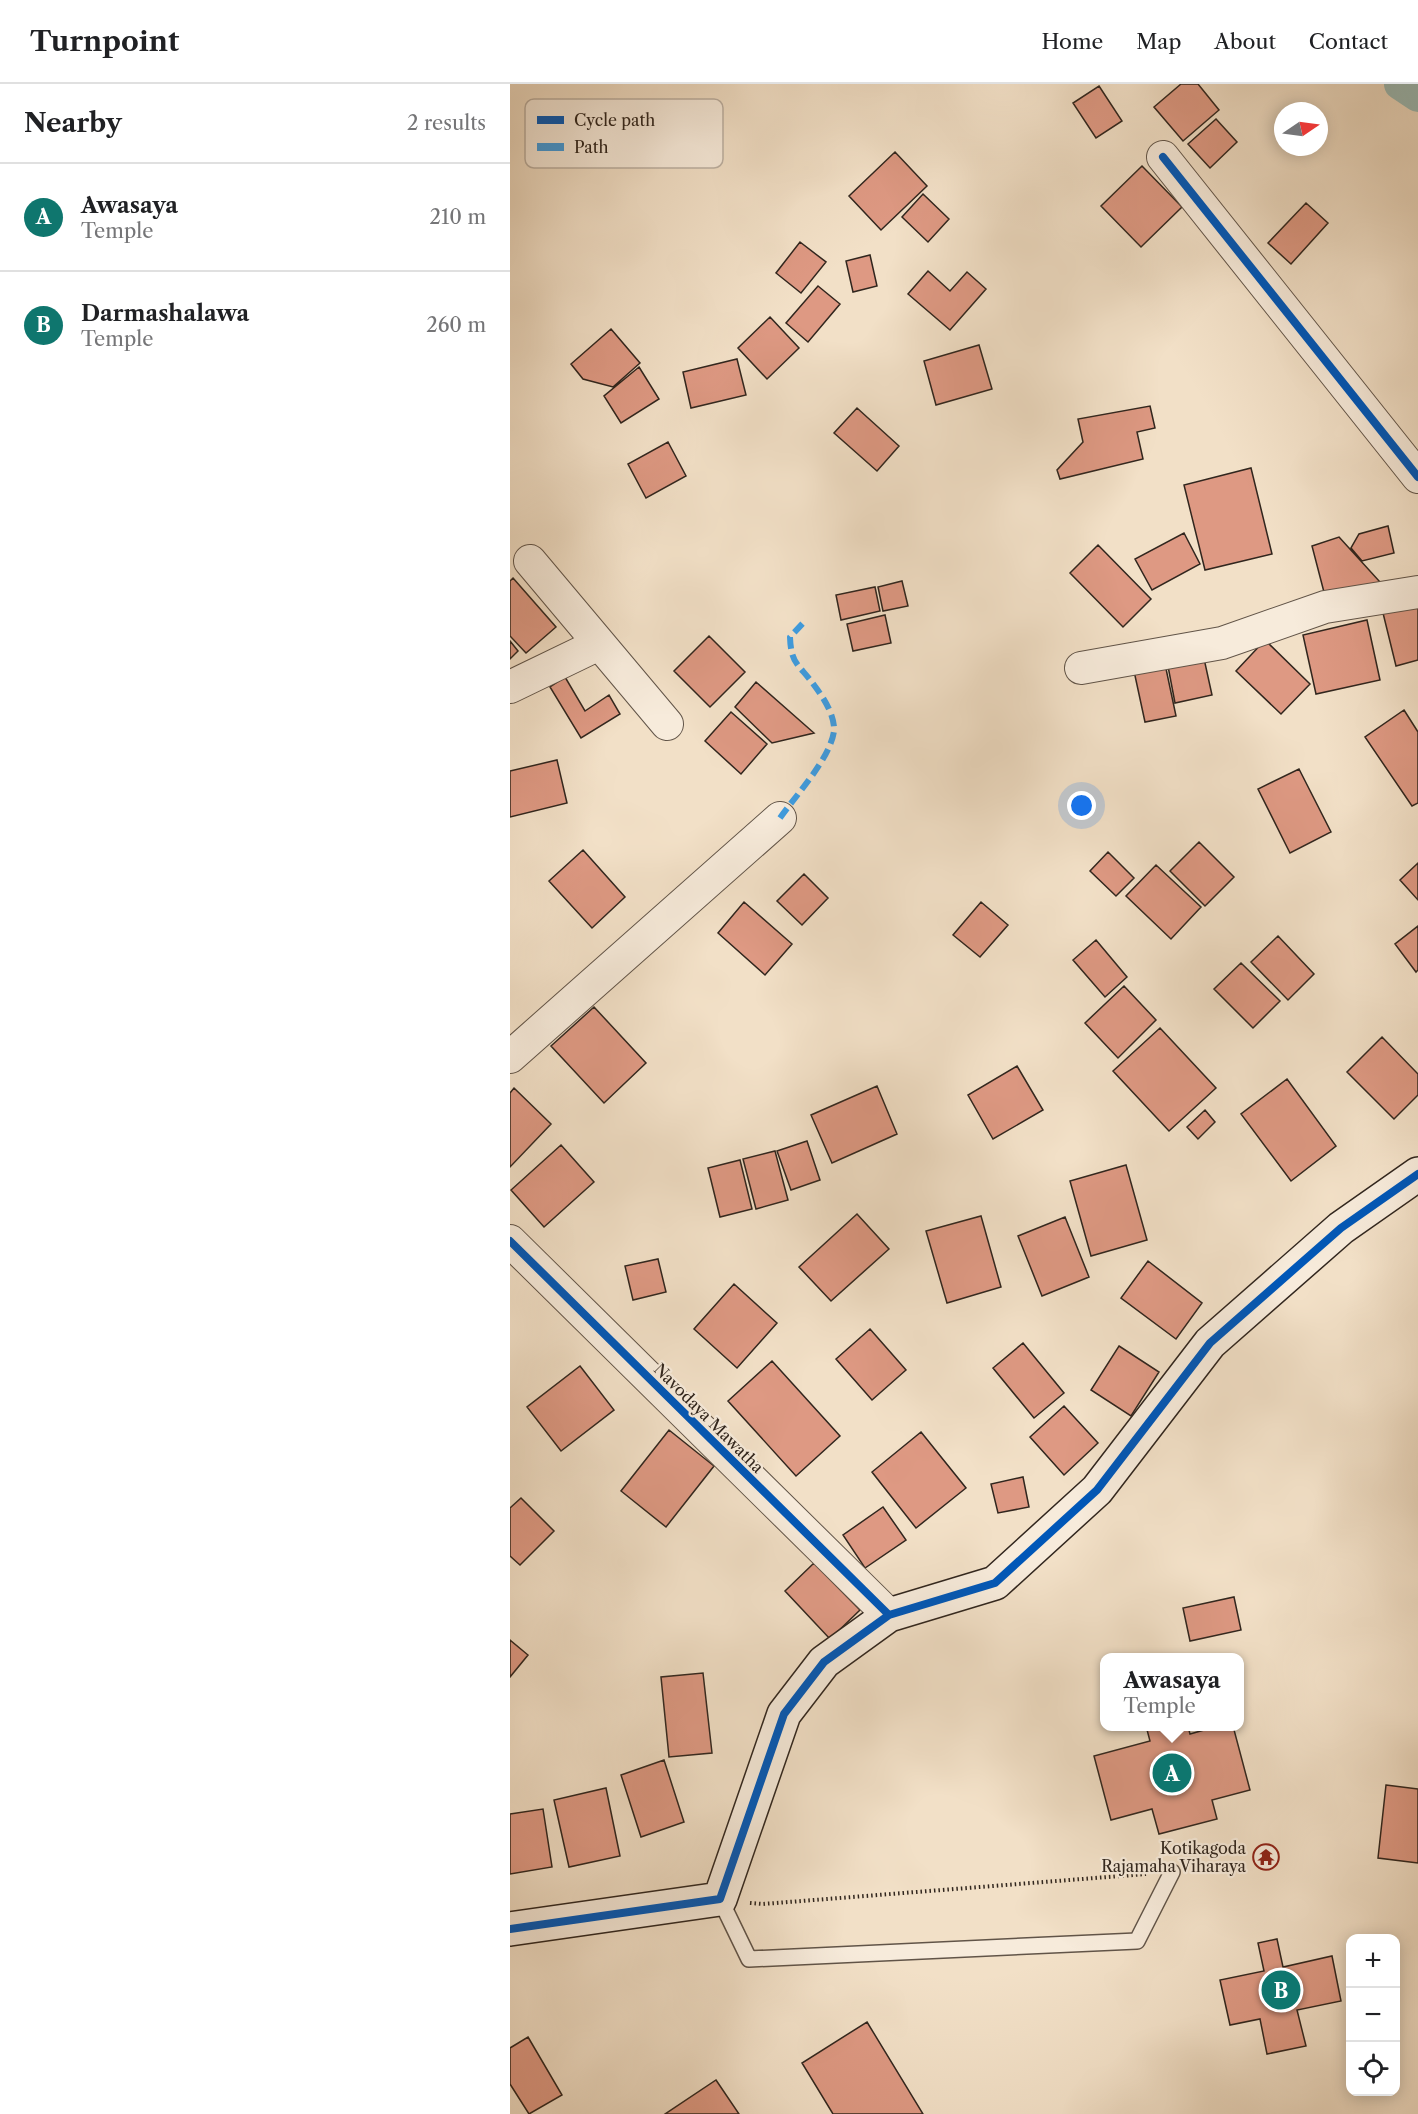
<!DOCTYPE html>
<meta charset="utf-8">
<style>
:root{--surface:#fff;--page:#f2f2f2;--text:#202124;--muted:#757577;--line:#e0e0e0;--accent:#0f766e}
body{margin:0;font-family:"Libre Caslon Text",serif;background:var(--page);color:var(--text)}
.controls{position:absolute;right:18px;bottom:18px;display:grid;overflow:hidden;border-radius:12px;box-shadow:0 3px 15px #0003}
.controls button{width:54px;height:54px;display:grid;place-items:center;padding:0;border:0;border-bottom:2px solid var(--line);background:var(--surface);color:var(--text);font:30px sans-serif}
.compass{position:absolute;left:764px;top:18px;width:54px;height:54px;border-radius:50%;background:var(--surface);box-shadow:0 3px 15px #0003;rotate:77deg}
.you{position:absolute;left:572px;top:722px;width:21px;height:21px;margin:-15px;border:4px solid #fff;border-radius:50%;background:#1a73e8;box-shadow:0 0 0 9px #1a73e833}
.badge{display:grid;place-items:center;width:39px;height:39px;border-radius:50%;background:var(--accent);color:#fff;font-size:20px;font-weight:700}
.pin{position:absolute;translate:-50% -50%;border:3px solid #fff;box-shadow:0 2px 6px #0006}
.popup{position:absolute;left:590px;top:1569px;width:144px;height:78px;box-sizing:border-box;display:grid;place-content:center;border-radius:12px;background:var(--surface);filter:drop-shadow(0 2px 4px #0005);font-size:20px;white-space:nowrap;color:var(--muted)}
.popup b{font-size:22px;color:var(--text)}
.popup::after{content:'';position:absolute;left:50%;top:100%;margin-left:-12px;border:12px solid transparent;border-top-color:var(--surface)}
.list{margin:0;padding:0;list-style:none}
h2{display:flex;justify-content:space-between;align-items:center;height:78px;margin:0;padding:0 24px;font-size:26px}
h2 small{font-size:20px;font-weight:400;color:var(--muted)}
.list li{display:grid;grid-template-columns:39px 1fr auto;gap:18px;align-items:center;box-sizing:border-box;height:108px;padding:0 24px;border-top:2px solid var(--line)}
.list b{display:block;font-size:22px;white-space:nowrap}
.list p{margin:0;font-size:20px;white-space:nowrap;color:var(--muted)}
.list em{font-size:20px;font-style:normal;color:var(--muted)}
.icon{flex:none;width:33px;height:33px;fill:none;stroke:currentColor;stroke-width:2;stroke-linecap:round;stroke-linejoin:round}
.map{position:relative;flex:none;width:908px;height:2030px;overflow:hidden}
header{display:flex;align-items:center;gap:36px;box-sizing:border-box;height:84px;padding:0 30px;background:var(--surface);border-bottom:2px solid var(--line)}
header strong{font-size:28px}
nav{display:flex;gap:33px;margin-inline-start:auto;font-size:21px}
main{display:flex}
aside{flex:1;background:var(--surface)}
.map>svg:first-child{display:block}
.lines{fill:none;stroke-linecap:round;stroke-linejoin:round}
.canal{stroke:#9bbdb9;stroke-width:32}
.building{fill:#de9983;stroke:#31261e;stroke-width:1.5}
.lane-casing{stroke:#615448;stroke-width:18}
.street-casing{stroke:#615448;stroke-width:34}
.secondary-casing{stroke:#31261e;stroke-width:36}
.path{stroke:#31261e;stroke-width:4;stroke-dasharray:1.5 3;stroke-linecap:butt}
.lane{stroke:#f7ebdb;stroke-width:15}
.street{stroke:#f7ebdb;stroke-width:32}
.secondary{stroke:#f7ebdb;stroke-width:33}
.quiet{stroke:#3e9ce0;stroke-width:6;stroke-dasharray:12 6;stroke-linecap:butt}
.cycleway-casing{stroke:#f7ebdb;stroke-width:11}
.cycleway{stroke:#0057b8;stroke-width:8}
.labels{text-anchor:middle;dominant-baseline:central;stroke-width:4.5;stroke-linejoin:round;paint-order:stroke}
.street-label{font-size:16px;fill:#31261e;stroke:#f7ebdb}
.poi-label{font-size:16px;fill:#31261e;stroke:#f7ebdb;text-anchor:end}
.key{fill:#f7ebdb;stroke:#bcb0a2;stroke-width:1.5}
.key-label{font-size:16px;fill:#31261e}
</style>
<header>
<strong>Turnpoint</strong>
<nav><a>Home</a><a>Map</a><a>About</a><a>Contact</a></nav>
</header>
<main>
<aside>
<h2>Nearby<small>2 results</small></h2>
<ul class="list">
<li><span class="badge">A</span><div><b>Awasaya</b><p>Temple</p></div><em>210 m</em></li>
<li><span class="badge">B</span><div><b>Darmashalawa</b><p>Temple</p></div><em>260 m</em></li>
</ul>
</aside>
<div class="map">
<svg width="908" height="2030" viewBox="0 0 908 2030">
<rect width="100%" height="100%" fill="#f2e0c7"/>
<filter id="stains"><feTurbulence type="fractalNoise" baseFrequency=".00333" numOctaves="4"/><feColorMatrix values="0 0 0 0 .2 0 0 0 0 .09 0 0 0 0 .02 0 0 0 .5 -.17"/></filter>
<radialGradient id="worn" r=".72"><stop offset=".6" stop-color="#630" stop-opacity="0"/><stop offset="1" stop-color="#630" stop-opacity=".3"/></radialGradient>
<g class="lines">
<path class="canal" d="M890,0L908,12"/>
</g>
<path class="building" d="M671,0H688L709,26L673,57L644,23Z
M589,2L612,37L586,54L563,19Z
M706,35L727,58L700,84L678,60Z
M385,68L417,102L371,146L339,112Z
M632,82L672,123L631,163L591,122Z
M413,110L439,135L418,158L392,133Z
M796,119L818,139L781,180L758,159Z
M290,158L316,178L291,209L266,189Z
M360,171L367,202L343,208L336,177Z
M418,187L440,207L457,188L476,205L440,246L398,210Z
M308,202L330,220L298,258L276,239Z
M260,233L289,264L257,295L228,264Z
M101,245L130,279L103,303L73,295L61,280Z
M469,261L482,305L426,321L414,277Z
M227,275L236,311L181,324L173,288Z
M129,283L149,315L111,339L94,312Z
M640,322L645,344L627,348L633,375L550,395L547,386L573,358L568,335Z
M347,324L389,362L367,387L324,349Z
M158,358L176,392L136,414L118,380Z
M741,384L762,470L695,486L674,401Z
M878,442L884,469L852,477L841,464L849,450Z
M674,449L690,480L642,506L625,475Z
M829,453L870,498L815,512L802,462Z
M588,461L641,515L613,543L560,489Z
M3,494L46,543L16,569L0,552V497Z
M392,497L398,522L373,527L368,503Z
M365,503L370,527L331,536L326,511Z
M908,520V576L886,582L873,529Z
M375,531L381,559L343,567L337,540Z
M857,536L870,596L806,610L793,551Z
M199,552L235,588L200,623L164,587Z
M755,556L800,600L771,630L726,587Z
M0,557L8,567L0,575Z
M693,570L702,611L665,619L657,577Z
M655,580L666,632L635,638L624,587Z
M55,593L75,627L99,611L110,630L71,654L40,603Z
M246,598L304,649L262,659L225,623Z
M894,626L908,648V719L902,722L855,653Z
M221,628L257,660L231,690L195,657Z
M47,676L57,719L0,733V687Z
M789,685L821,748L780,769L748,705Z
M689,758L724,793L695,822L660,787Z
M73,766L115,813L82,844L39,797Z
M598,768L624,794L606,812L580,787Z
M908,779V816L890,796Z
M646,781L691,823L661,855L616,812Z
M294,790L318,814L292,841L267,817Z
M234,818L282,860L255,891L208,849Z
M471,818L498,841L470,873L443,851Z
M908,842V886L906,888L885,860Z
M768,852L804,890L778,916L741,878Z
M586,856L617,893L595,913L563,876Z
M731,879L770,917L743,944L704,905Z
M614,902L646,936L608,974L575,939Z
M84,923L136,979L94,1019L41,962Z
M650,944L706,1004L659,1047L603,987Z
M872,953L908,990V1011L884,1035L837,988Z
M507,982L533,1026L483,1055L458,1011Z
M777,995L826,1062L781,1097L731,1030Z
M367,1002L387,1050L322,1079L301,1031Z
M4,1004L41,1040L0,1083V1009Z
M695,1026L705,1038L688,1055L677,1043Z
M297,1057L310,1096L281,1106L267,1067Z
M51,1061L84,1098L34,1143L1,1106Z
M265,1067L278,1116L246,1125L233,1075Z
M230,1076L242,1125L210,1133L198,1084Z
M616,1081L637,1156L581,1172L560,1097Z
M347,1130L379,1165L321,1217L289,1183Z
M471,1132L491,1203L437,1219L416,1147Z
M555,1133L579,1193L532,1212L508,1152Z
M148,1175L156,1208L123,1216L115,1182Z
M638,1177L692,1219L666,1255L611,1214Z
M224,1200L267,1239L227,1284L184,1245Z
M360,1245L396,1286L362,1316L326,1275Z
M513,1259L554,1309L524,1334L483,1284Z
M609,1262L649,1288L621,1332L581,1306Z
M262,1277L330,1352L286,1392L218,1317Z
M70,1282L104,1326L51,1367L17,1323Z
M554,1322L588,1359L554,1391L520,1353Z
M159,1346L204,1382L156,1443L111,1407Z
M411,1348L456,1404L406,1444L362,1388Z
M513,1393L519,1423L488,1429L481,1400Z
M11,1414L44,1447L10,1481L0,1472V1424Z
M373,1423L396,1456L355,1484L333,1451Z
M304,1479L350,1526L320,1555L275,1507Z
M724,1513L731,1546L680,1557L673,1524Z
M0,1556L18,1571L0,1593Z
M193,1589L202,1669L159,1673L151,1593Z
M636,1642H678L680,1650L708,1642H723L740,1706L702,1716L707,1735L649,1750L642,1725L601,1736L584,1672L640,1657Z
M154,1676L174,1738L131,1753L111,1691Z
M876,1701L908,1705V1779L868,1774Z
M96,1704L110,1772L59,1783L44,1716Z
M33,1725L42,1783L0,1790V1730Z
M767,1855L773,1883L822,1872L831,1917L787,1926L796,1962L757,1970L750,1935L720,1941L710,1896L754,1887L748,1859Z
M357,1938L413,2030H323L292,1979Z
M18,1953L52,2011L19,2030L0,2000V1964Z
M206,1996L229,2030H155Z"/>
<g class="lines">
<g class="lane-casing">
<path id="lane" d="M210,1815L239,1875L627,1857L662,1788"/>
</g>
<g class="street-casing">
<path id="street" d="M653,73L908,393
M20,477L157,640
M571,584L712,559L815,523L908,508
M0,603L89,560
M0,973L270,734
M0,1157L379,1531"/>
</g>
<g class="secondary-casing">
<path id="secondary" d="M0,1845L210,1815L274,1630L314,1578L379,1531L485,1499L587,1406L700,1259L831,1144L908,1090"/>
</g>
<path class="path" d="M240,1819L253,1820L636,1790"/>
<use href="#lane" class="lane"/>
<use href="#street" class="street"/>
<use href="#secondary" class="secondary"/>
<path class="quiet" d="M270,734C286,711 320,675 324,647C325,631 313,613 304,601C289,580 281,581 280,553L294,538"/>
<g class="cycleway-casing">
<path id="cycleway" d="M653,73L908,393
M0,1157L379,1531
M0,1845L210,1815L274,1630L314,1578L379,1531L485,1499L587,1406L700,1259L831,1144L908,1090"/>
</g>
<use href="#cycleway" class="cycleway"/>
</g>
<defs>
<g id="temple-ring" transform="scale(1.35)"><circle r="9.5" fill="#f7ebdb" stroke="#8f2418" stroke-width="1.5"/><path d="M0-6L5-2H3V0L6.5 2.5H4V6H1.5V3h-3V6H-4V2.5H-6.5L-3 0V-2H-5Z" fill="#8f2418"/></g>
</defs>
<g fill-rule="evenodd">
<use href="#temple-ring" x="756" y="1773"/>
</g>
<g class="labels">
<g class="street-label">
<text transform="translate(199 1334) rotate(45)">Navodaya Mawatha</text>
</g>
<g class="poi-label">
<text x="736" y="1764">Kotikagoda<tspan x="736" dy="18">Rajamaha Viharaya</tspan></text>
</g>
</g>
<rect x="15" y="15" width="198" height="69" rx="9" class="key"/>
<rect x="27" y="32" width="27" height="8" fill="#0057b8"/>
<rect x="27" y="59" width="27" height="8" fill="#3e9ce0"/>
<g class="key-label">
<text x="64" y="42">Cycle path</text>
<text x="64" y="69">Path</text>
</g>
<rect width="100%" height="100%" filter="url(#stains)"/>
<rect width="100%" height="100%" fill="url(#worn)"/>
</svg>
<div class="controls">
<button>+</button>
<button>−</button>
<button><svg class="icon" aria-label="locate" viewBox="0 0 24 24"><circle cx="12" cy="12" r="6"/><path d="M12 2v4M12 18v4M2 12h4M18 12h4"/></svg></button>
</div>
<svg class="compass" viewBox="-18 -18 36 36"><path d="M0-13l5 13h-10z" fill="#e53935"/><path d="M0 13l5-13h-10z" fill="#757577"/></svg>
<div class="you"></div>
<div class="pin badge" style="left:662px;top:1689px">A</div>
<div class="popup"><b>Awasaya</b>Temple</div>
<div class="pin badge" style="left:771px;top:1906px">B</div>
</div>
</main>
